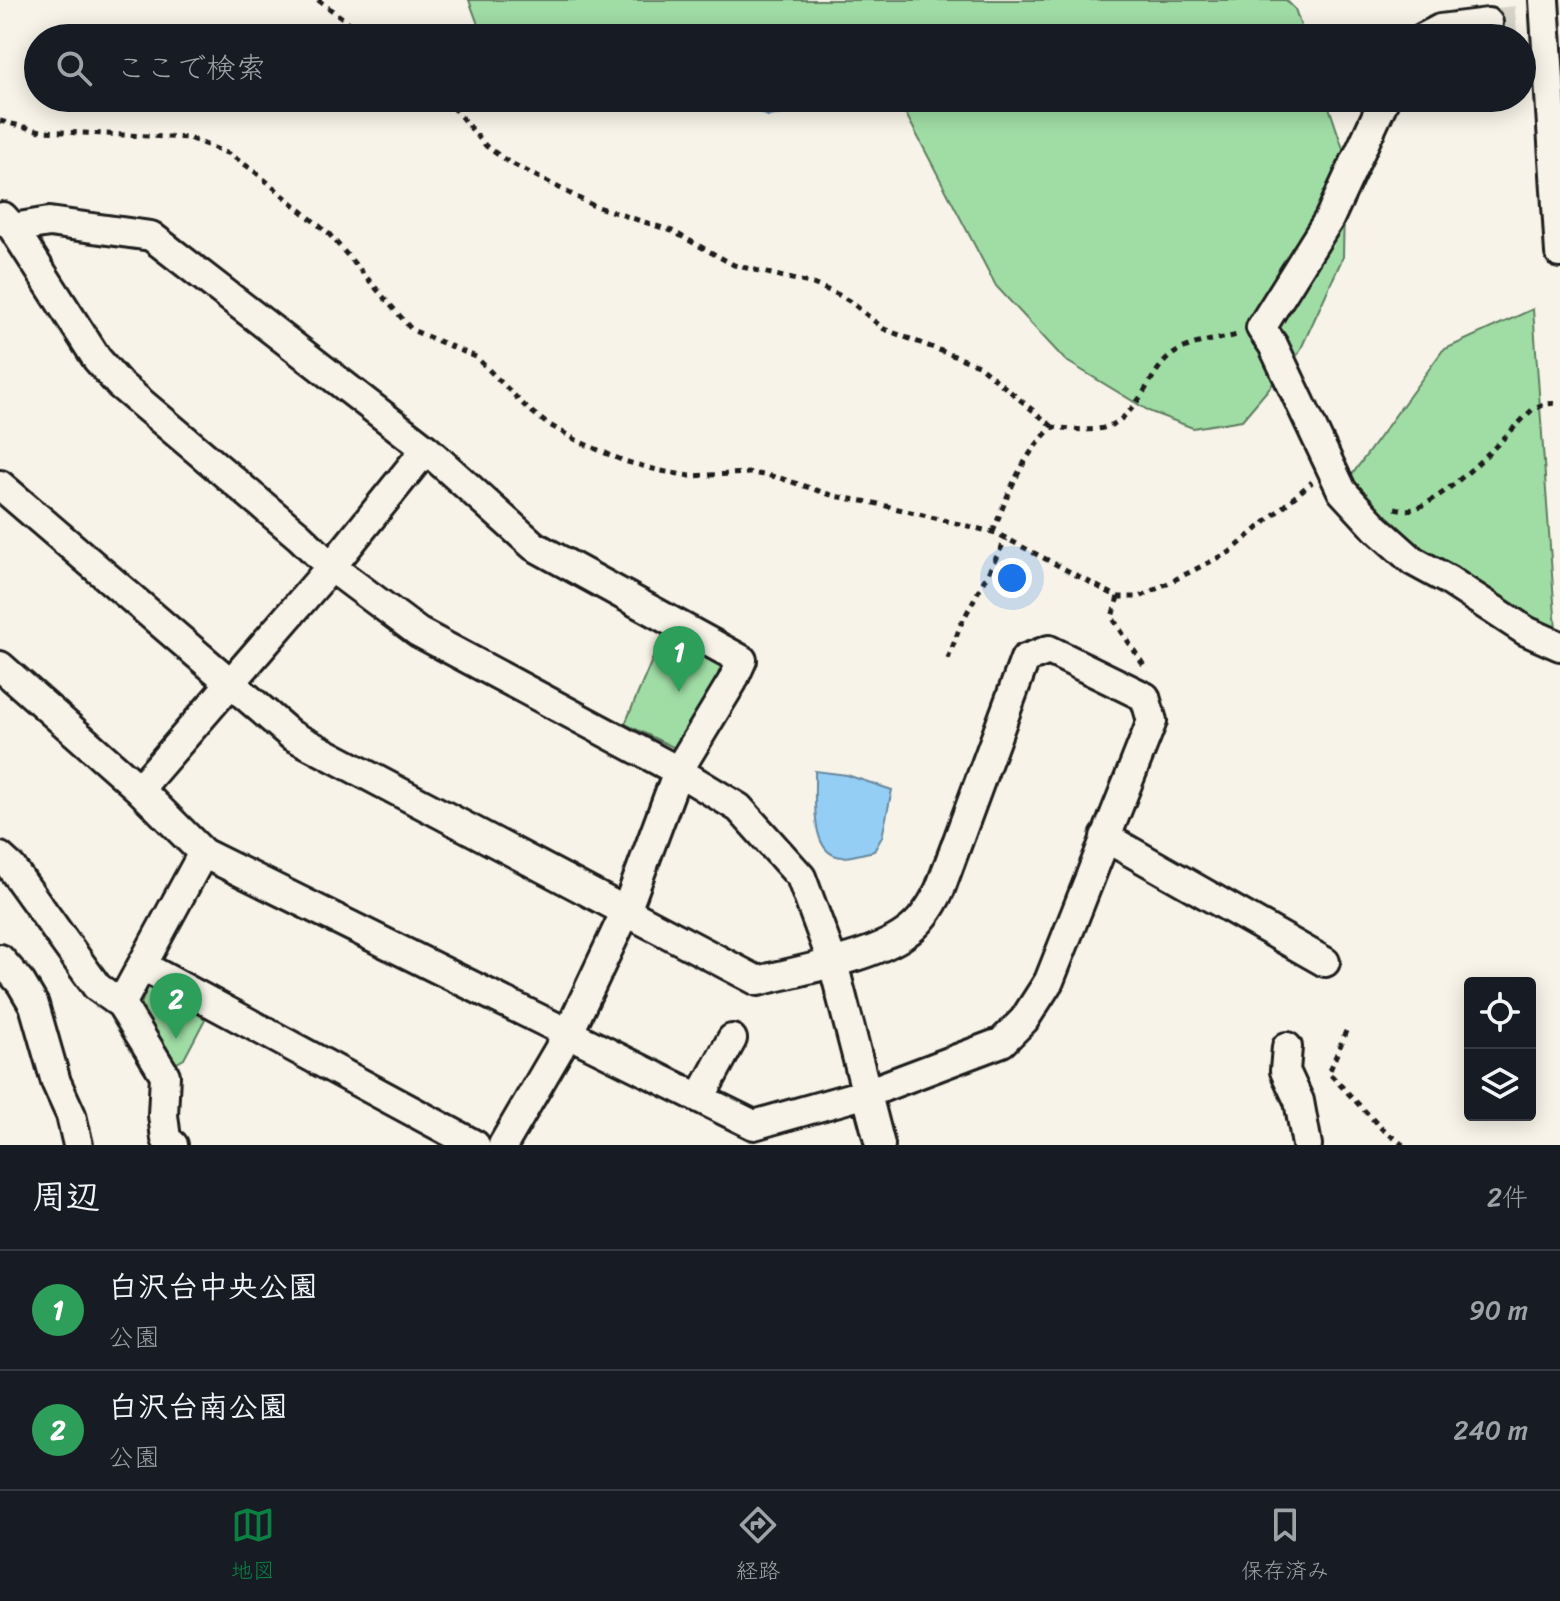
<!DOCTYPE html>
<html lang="ja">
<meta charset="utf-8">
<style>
:root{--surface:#171b24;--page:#20242c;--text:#f1f3f6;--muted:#9ea1a6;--line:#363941;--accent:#0b8043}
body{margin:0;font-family:Sriracha,"Klee One",sans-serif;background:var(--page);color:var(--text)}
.controls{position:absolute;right:24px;bottom:24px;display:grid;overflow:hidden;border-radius:8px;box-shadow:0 4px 20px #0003}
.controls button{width:72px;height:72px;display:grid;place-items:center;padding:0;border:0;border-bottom:2px solid var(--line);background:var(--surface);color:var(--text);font:40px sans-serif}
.you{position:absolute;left:1012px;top:578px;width:28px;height:28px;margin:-20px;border:6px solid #fff;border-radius:50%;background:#1a73e8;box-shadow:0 0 0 12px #1a73e833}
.badge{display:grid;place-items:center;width:52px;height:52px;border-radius:50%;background:var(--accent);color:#fff;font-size:26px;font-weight:700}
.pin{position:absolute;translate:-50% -66px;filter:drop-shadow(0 2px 4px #0008)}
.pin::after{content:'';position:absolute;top:42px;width:28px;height:24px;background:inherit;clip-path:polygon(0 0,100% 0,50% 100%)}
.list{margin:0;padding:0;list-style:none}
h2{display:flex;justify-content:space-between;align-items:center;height:104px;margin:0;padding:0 32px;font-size:34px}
h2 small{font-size:26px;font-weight:400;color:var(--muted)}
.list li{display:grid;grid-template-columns:52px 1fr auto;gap:24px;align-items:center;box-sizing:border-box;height:120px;padding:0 32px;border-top:2px solid var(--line)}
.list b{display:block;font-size:30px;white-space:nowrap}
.list p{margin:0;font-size:26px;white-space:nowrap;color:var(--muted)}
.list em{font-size:26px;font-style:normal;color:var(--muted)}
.icon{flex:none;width:44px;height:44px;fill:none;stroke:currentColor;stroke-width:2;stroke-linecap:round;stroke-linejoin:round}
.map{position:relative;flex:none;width:1560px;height:1145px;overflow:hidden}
.search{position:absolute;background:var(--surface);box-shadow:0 4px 20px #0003;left:24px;right:24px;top:24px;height:88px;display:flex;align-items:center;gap:20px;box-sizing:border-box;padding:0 28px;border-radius:44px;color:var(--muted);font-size:30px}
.sheet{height:344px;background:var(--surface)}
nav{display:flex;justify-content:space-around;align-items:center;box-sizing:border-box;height:112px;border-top:2px solid var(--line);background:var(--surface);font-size:22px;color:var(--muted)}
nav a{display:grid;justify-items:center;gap:4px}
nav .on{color:var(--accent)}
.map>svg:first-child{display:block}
.green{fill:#a0dda5;stroke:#5e7c60;stroke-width:2}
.water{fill:#95cef5;stroke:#65879e;stroke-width:2}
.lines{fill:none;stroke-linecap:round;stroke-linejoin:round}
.minor-tunnel{stroke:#d6d3c9;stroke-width:28;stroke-dasharray:28 14;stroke-linecap:butt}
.minor-casing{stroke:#1c1c1c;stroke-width:34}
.path{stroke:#1c1c1c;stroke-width:5;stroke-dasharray:6 6;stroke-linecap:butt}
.minor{stroke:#f7f3e8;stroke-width:28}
</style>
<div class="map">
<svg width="1560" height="1145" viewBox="0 0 1560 1145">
<rect width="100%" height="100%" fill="#f7f3e8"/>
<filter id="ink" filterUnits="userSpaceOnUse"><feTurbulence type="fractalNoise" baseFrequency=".0125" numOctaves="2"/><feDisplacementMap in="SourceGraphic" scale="16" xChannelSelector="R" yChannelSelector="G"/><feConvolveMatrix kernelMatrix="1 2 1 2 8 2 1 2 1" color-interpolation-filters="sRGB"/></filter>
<g filter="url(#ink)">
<path class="green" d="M469,0H1286L1295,9L1305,38H483Z
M858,98H1326L1345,155L1343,257L1299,353L1242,420L1193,428L1151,412L1065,360L996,286L906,114Z
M1533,309L1556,630L1444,567L1389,532L1346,483L1443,350Z
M669,620L742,660L679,750L625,724Z
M149,981L205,1019L184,1059L175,1064L138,1014Z"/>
<path class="water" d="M729,98H787L781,114L768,116Z
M815,771L847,775L892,790L882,837L874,851C864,853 853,857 843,857C808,857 816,794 815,771Z"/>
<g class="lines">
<path class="minor-tunnel" d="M1488,23L1560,16"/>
<g class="minor-casing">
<path id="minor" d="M1544,0L1560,253
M1423,38L1440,29L1488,23
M1385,98L1329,219L1261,328L1273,345L1342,491L1376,528L1413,561L1448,580L1526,631L1560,646
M3,217L13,228L97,359L119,384L299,536L331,567L418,632L678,771L739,808L801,877L833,963L880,1145
M13,228L49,222L151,236L426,449L534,546L742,660L732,682L678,771L626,911L569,1032L503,1145
M0,485L291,735L758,981C798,971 874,957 906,933C922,922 932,906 940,889L1025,659L1049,650L1145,697L1152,721L1049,981L1024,1020L1002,1042L867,1093L754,1125L203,853L139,789L0,666
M139,789L331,567L426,449
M1105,837L1325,962
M0,857L11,867L97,987L121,1004L165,1075L163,1115L166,1139L173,1145
M0,959L21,983L34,1005L56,1082L71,1115L78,1145
M143,966L475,1145
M121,1004L203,853
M1287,1047L1285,1071L1299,1101L1307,1145
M700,1098L732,1039"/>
</g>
<path class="path" d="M318,0L370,38
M445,98L486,146L507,161L592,205L672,231L734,265L813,284L837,294L851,302L884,329L978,365L1053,427
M0,121L41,131L189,138L229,154L253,170L329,234L412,330L476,357L527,408L546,423L580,442L624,461L661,471L690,476L750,473L777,477L834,496L874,503L996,533L1118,597H1140L1230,552L1312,482
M1395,508C1404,510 1410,511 1419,507C1456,490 1502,439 1532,410L1546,404L1560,403
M993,532C1007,496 1023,453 1053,427C1097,432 1116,435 1143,393C1151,381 1157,368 1168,358C1188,341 1213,341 1237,335
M1118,597L1112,617L1145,667
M948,659L961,624L1006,539
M1346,1031L1329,1073L1381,1128L1403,1145"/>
<use href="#minor" class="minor"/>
</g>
</g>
</svg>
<div class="controls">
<button><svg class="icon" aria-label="locate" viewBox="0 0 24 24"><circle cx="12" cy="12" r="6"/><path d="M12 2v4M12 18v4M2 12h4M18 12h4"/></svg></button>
<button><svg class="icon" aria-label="layers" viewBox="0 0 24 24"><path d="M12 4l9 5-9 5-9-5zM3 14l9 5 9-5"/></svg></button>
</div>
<div class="you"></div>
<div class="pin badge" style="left:679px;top:692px;background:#2e9e5b">1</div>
<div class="pin badge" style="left:176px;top:1039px;background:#2e9e5b">2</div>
<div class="search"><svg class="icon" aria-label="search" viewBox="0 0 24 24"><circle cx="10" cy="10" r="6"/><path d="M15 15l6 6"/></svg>ここで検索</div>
</div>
<section class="sheet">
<h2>周辺<small>2件</small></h2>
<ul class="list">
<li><span class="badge" style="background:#2e9e5b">1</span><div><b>白沢台中央公園</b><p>公園</p></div><em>90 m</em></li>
<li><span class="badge" style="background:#2e9e5b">2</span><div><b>白沢台南公園</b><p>公園</p></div><em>240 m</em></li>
</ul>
</section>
<nav>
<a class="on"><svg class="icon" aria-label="map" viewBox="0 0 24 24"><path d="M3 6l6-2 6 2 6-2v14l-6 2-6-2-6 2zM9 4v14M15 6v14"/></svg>地図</a>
<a><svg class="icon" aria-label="directions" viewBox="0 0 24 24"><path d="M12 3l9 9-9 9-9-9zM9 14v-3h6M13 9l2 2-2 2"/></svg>経路</a>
<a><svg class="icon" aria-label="saved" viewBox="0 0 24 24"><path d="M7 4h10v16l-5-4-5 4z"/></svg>保存済み</a>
</nav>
